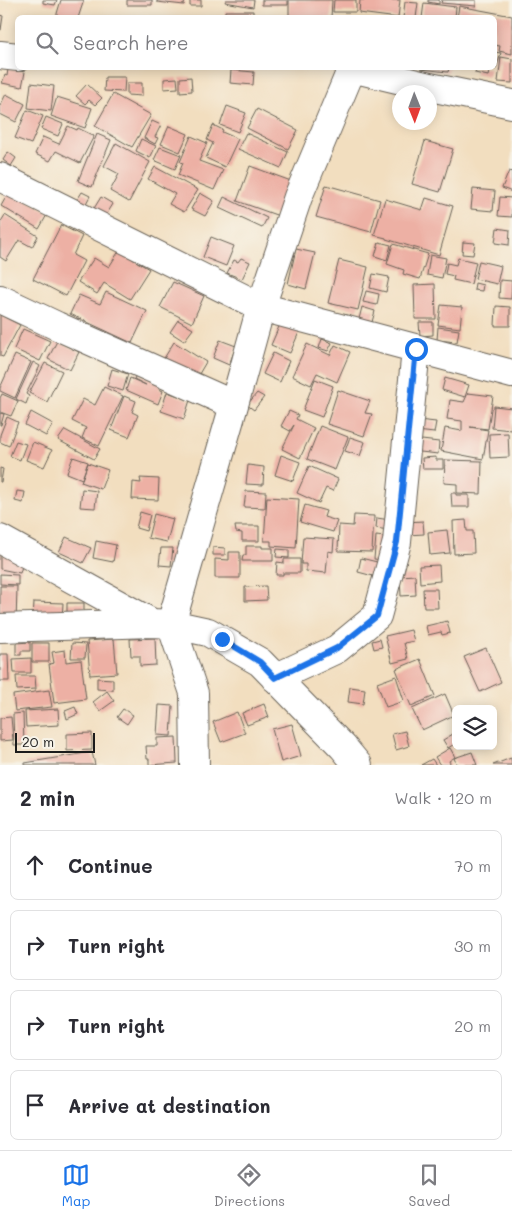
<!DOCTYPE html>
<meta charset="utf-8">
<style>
:root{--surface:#fff;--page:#f2f2f3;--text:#2b2b33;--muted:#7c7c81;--line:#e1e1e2;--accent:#1a73e8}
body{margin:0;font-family:Mali,sans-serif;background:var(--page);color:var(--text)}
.controls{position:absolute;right:15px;bottom:15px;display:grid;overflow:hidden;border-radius:8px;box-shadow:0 2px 12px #0003}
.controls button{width:45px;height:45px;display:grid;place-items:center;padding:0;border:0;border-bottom:1px solid var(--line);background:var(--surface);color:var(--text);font:25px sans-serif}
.compass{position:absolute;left:392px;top:85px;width:45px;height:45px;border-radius:50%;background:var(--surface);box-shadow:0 2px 12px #0003;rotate:179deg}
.scale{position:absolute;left:15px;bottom:12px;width:80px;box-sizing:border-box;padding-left:5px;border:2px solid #1c1c1c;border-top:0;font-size:14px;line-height:18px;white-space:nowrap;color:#1c1c1c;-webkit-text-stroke:4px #f7f3e8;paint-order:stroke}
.stop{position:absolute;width:15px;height:15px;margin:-11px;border:4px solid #1a73e8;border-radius:50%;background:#fff}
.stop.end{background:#1a73e8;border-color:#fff;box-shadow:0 1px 5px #0008}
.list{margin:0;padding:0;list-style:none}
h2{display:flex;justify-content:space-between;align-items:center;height:65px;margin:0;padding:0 20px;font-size:21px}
h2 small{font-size:16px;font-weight:400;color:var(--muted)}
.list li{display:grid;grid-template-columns:32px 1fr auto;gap:15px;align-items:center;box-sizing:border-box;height:70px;margin:0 10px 10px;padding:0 10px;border:1px solid var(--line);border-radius:8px}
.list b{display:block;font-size:19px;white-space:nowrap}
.list em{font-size:16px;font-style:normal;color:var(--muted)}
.icon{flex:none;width:28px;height:28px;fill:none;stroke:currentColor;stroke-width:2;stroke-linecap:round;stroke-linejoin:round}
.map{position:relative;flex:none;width:512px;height:765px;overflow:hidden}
.search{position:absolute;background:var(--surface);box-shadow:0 2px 12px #0003;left:15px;right:15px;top:15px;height:55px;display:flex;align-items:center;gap:12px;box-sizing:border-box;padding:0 18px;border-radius:8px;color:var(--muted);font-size:19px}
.sheet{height:385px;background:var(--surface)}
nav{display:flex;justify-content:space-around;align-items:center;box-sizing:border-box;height:70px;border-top:1px solid var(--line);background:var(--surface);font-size:14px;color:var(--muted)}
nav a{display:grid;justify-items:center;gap:2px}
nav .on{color:var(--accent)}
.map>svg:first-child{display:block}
.building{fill:#edb0a4}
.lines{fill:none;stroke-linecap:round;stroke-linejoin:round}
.minor-casing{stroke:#676055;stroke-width:30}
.minor{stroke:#fff;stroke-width:28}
.route{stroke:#1a73e8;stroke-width:6}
</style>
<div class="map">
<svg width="512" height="765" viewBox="0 0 512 765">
<rect width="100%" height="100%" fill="#f7f3e8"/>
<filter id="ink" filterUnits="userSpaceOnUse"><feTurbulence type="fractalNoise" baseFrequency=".02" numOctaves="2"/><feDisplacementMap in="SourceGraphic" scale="10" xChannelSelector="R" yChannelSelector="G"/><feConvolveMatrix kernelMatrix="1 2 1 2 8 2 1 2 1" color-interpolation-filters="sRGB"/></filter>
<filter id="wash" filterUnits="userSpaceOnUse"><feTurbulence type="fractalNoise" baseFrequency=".0096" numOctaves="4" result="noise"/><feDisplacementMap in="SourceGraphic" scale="20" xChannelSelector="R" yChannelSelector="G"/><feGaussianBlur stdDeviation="1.12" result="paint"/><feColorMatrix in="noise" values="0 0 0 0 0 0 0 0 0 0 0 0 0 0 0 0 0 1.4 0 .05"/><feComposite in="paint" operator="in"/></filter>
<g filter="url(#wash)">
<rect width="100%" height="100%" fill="#f2debf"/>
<g id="blocks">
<path class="building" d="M43,0H57L55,5L43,3Z
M61,0H84L78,18L56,17Z
M127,0H152V5H127Z
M157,0H185L184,5L157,2Z
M190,0H201V6H190Z
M226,0H254L253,7L225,2Z
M262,0H288V5H262Z
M289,0H332L331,18H289Z
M334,0H356V12H333Z
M360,0H400L398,18L359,13Z
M428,0H439V4L428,2Z
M442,0H476V6L441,3Z
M405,2L418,3L416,18H403Z
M424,3L456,7L455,18H422Z
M459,6L512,16V54L499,51L500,46L494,45V18H457Z
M225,11H253V18H225Z
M0,15L3,16L1,30H0Z
M494,52L501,53L496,69H494Z
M501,57L512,59V83L498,82Z
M421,68H449L448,72L421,69Z
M476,68H490L488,76L475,73Z
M8,69L25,72L22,87L2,83L5,75L7,76Z
M231,70L254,72L253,85L230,83Z
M105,77H125L124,92L104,91Z
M191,77L192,91L180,92V78Z
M177,78L178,88L164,89V79Z
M31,83L54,86L51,111L28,108Z
M127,83H142V96L127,95Z
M87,84L102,98L95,105L89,100L85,104L76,96Z
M6,94L25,104L16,122L0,114V106Z
M113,94L151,115L132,147L95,126Z
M57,97L92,108L85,128L51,116Z
M227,106L246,113L238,132L220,125Z
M257,109L298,130L288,149L247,128Z
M27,110L43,116L31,144L15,138Z
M46,117L63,124L58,136L41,129Z
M152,121L161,125L155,137L158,138L155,144L144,138Z
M213,125L223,130L222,132L238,139L225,167L206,158L213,143L207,140Z
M68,126L77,130L78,128L94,136L80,163L56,151L50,161L35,154L43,137L59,144Z
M169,126L188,134L180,152L161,144Z
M246,133L288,152L281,168L238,149Z
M97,134L111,140L92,187L78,181Z
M191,136L207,143L199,161L223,170L214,190L178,175L183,163L180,162Z
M141,139L156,146L150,158L136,151Z
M425,141L453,149L440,192L412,184Z
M116,143L150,162L129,202L110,191L119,174L104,166Z
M160,147L181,155L175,169L154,160Z
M8,152L16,158L11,166L3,160Z
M250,166L291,181L279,216L237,201Z
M155,167L198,190L184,212L169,204L175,194L148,179Z
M509,171L512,172V192L502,188Z
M326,185L380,200L371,232L316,217Z
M473,189L495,191L493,211L471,209Z
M10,190L48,213L39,229L1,206Z
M82,192L90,196L83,209L72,197L77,200Z
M200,193L214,201L205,216L191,209Z
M101,197L113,204L105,217L93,210Z
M224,197L267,218L262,228L219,208Z
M500,197L512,198V217L498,216Z
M426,198L453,206L439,255L386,239V238L374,235L385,199L422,210Z
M5,215L38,236L32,247L19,240L6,261L0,257V223Z
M61,225L82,236L73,255L84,261L66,296L33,279Z
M497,228L510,230L509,245L495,243Z
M211,237L234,246L226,266L203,257Z
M379,242L391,245L387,260L375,256Z
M463,242L475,243L473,255L462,254Z
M393,244L428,254L420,279L403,274L404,270L387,264Z
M296,249L315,253L306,289L288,284Z
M119,251L149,269L130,299L104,283L97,294L78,282L94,258L109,267Z
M430,255L446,258L442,278L427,275Z
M241,258L250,262L242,279L227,273L234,260L238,262Z
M458,258L476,262L471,284L453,280L454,276L445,274L447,263L456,265Z
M339,260L368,267L358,310L328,303Z
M479,261L501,266L497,284L475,279Z
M373,274L389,277L386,292L370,288Z
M500,280L512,281L511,299L499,298Z
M173,282L204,296L192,323L160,307Z
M475,283L483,285L482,291L474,290Z
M435,284L436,319H415L414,285Z
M366,291L379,294L377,305L363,302Z
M106,292L147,311L132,343L70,314L79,295L100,304Z
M441,305L462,307L460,328L438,325Z
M496,306L510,307V326H495Z
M362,307L375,311L372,322L359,319Z
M0,315L20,325L3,357L0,356Z
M178,320L193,329L184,341L170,332Z
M281,322L300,330L290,353L271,345Z
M419,322H433V335L420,336Z
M438,327L459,330L457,342L437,340Z
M23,329L50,341L40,361L14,349Z
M322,339L332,343L328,351L319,348Z
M220,340L236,346L229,365L213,358Z
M57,341L79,352L70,370L48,359Z
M174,342L206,362L196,379L163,360Z
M307,344L330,355L335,345L350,352L337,382L317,373L311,385L292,376Z
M273,353L289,361L280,382L263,374Z
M15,355L31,362L15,398L0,391V388Z
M33,362L40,366L26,394L29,396L26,404L16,399Z
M45,363L62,371L47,402L29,393Z
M112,369L128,374L123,391L107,386Z
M137,373L162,384L159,389L163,391L158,404L126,390L130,378L146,385L134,379Z
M445,378L469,385L465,397L442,390Z
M315,379L333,386L322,417L303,410Z
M104,387L123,396L99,446L82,438L86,428L72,421L83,399L95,405Z
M338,390L370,401L365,413L372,414L364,436L327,424Z
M167,392L190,400L184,419L161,411Z
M257,393L264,397L254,410L247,405Z
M468,393L493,396L488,429L470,427L488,430L483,459L441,451L445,428L462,431V421L447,419L450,400L464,402Z
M2,394L18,401L11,416L0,412V398Z
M124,396L136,401L132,412L138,415L129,437L111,430Z
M494,406L512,408L511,430L492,428Z
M289,411L298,415L296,419L314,428L300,458L282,449L294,425L290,431L281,426Z
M31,412L53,424L46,436L25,425Z
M0,413L4,414L1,425H0Z
M7,417L18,422L9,446L0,442V435Z
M418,420L436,422L434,433L417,431Z
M320,426L348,437L335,470L307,459Z
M65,430L100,449L94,459L58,440Z
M508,433L509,457L490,458L489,434Z
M350,437L365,442L360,456L345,451Z
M413,439L439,442L438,454L412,451Z
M16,441L26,444L20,460L10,456Z
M33,442L52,450L44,467L26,460Z
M281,455L300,462L293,481L275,475Z
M73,457L88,462L82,479L67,473Z
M436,457V460H443V469H423L422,458Z
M445,460L482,461L481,494L457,493V484L444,483Z
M88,463L108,470L101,489L81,482Z
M248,465L264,467L263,485L246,484Z
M309,466L338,479L333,491L326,488L319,503L297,493Z
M0,468L3,469L1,482H0Z
M140,478L159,479L158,500L132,499L133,482L141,483Z
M82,489L97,491L95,508L80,507Z
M17,491L25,492L23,503L15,501Z
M246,491L266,492L265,508L244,507Z
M451,493H456V495H469V507H452Z
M267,497L299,499L296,548L271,546V541H264Z
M305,505L326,511L324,517L337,521L333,532L300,522Z
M140,512L150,515L146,531L136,528Z
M154,514L173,519L167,542L148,538Z
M354,515L374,516L372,552L338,551L339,525L353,526Z
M377,518L390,520L388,530L376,528Z
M466,520L467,531H473L474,553L454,554L453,521Z
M423,521L424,534L407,535L406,522Z
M235,526H259V541H242V533L236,532Z
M447,530L450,553L430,555L428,532Z
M376,536L385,537L382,560L374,559Z
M66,537L91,548L83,563L59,552Z
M303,537L334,539L333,552L328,551L326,573L306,571V564H301Z
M96,541L116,545L113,562L93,558Z
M246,546H262V548H273V561H242L243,555H246Z
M213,547L225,548V555H213Z
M161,548H173L171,566L159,565Z
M277,549L289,550V558L276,557Z
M229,552H240V578H215V559L229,560Z
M0,554L24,559L20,573L0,569Z
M361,558L381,563L377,577L358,572Z
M284,559H300V573H283V575H276L277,562L284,563Z
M439,565L440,581L420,583L419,566Z
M0,574L18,575V585L0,584Z
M415,575L416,595L401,596L400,576Z
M0,586H17L16,626H0Z
M266,586L267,600L245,601V587Z
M423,589H437L438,608H424Z
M34,602L63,603L62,620L33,619Z
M67,603H84V621H67Z
M447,621L450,633L442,635L441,632L428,635L426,626Z
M411,630L414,641L404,643L408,659L392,663L385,636Z
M155,638L156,665L140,666V656H131L130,639Z
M114,639L117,673L90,675L87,641Z
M380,639L382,647L374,649L372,641Z
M30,642V651H21V655H16V643Z
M32,643H49V662H32Z
M72,643L86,644L85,658H71Z
M486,648L501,682L480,692L464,657Z
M65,650L66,662L81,660L86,699L54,703L49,664L54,663L52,652Z
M0,654H8L9,681H0Z
M31,658V673H14L13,659Z
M420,659L435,696L411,706L396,669Z
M16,676H35L36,689L17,690Z
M396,676L404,701L386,707L377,683Z
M97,678L113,679V690L97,689Z
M350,687L365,689L363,704L348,702Z
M49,690L52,707L15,711L13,695Z
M107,691L114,701L100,711L93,702Z
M445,694L454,715L422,730L412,709Z
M264,704L269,717L247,725L242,713Z
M159,705L173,706L171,736L157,735Z
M75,707L78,714L67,719L65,711Z
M58,709L59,725L26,727L25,711Z
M123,709L133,715L127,724L117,717Z
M237,712L245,733L221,742L213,722Z
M23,713L24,745H14L13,714Z
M11,717L13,740L0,741V718Z
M292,724L301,756L281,762L272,729Z
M405,731L409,746L396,750L392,734Z
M92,733V750L67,751V734Z
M453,734L456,738V743L448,748L443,740Z
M176,737L177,763L149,765V759H147L146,746H157V738Z
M450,748L455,757L449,761L451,765H440L435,757Z
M92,752L95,765H25V763Z
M472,752L477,765H457L454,758Z
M511,758L512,765H493Z
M432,759L436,765H421Z"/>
</g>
</g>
<g filter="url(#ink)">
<use href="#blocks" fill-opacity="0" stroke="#676055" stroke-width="1"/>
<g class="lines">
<g class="minor-casing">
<path id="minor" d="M0,55L18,57
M351,68L430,87L512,104
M0,177L261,307L512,374
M0,299L57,326L234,405
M0,539L152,623
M0,628L153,623L171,624L208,632L260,662L343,747L358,765
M275,678L337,649L377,616L397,542L416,349
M195,765L194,693L171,624L234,405L261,307L298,197L352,68"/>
</g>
<use href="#minor" class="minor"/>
</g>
</g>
<g class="lines" filter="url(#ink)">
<path class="route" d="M222,639L260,662L275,678L337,648L377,616L397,542L416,349"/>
</g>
</svg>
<div class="controls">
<button><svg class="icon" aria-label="layers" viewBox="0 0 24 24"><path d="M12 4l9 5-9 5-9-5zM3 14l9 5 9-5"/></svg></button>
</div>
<svg class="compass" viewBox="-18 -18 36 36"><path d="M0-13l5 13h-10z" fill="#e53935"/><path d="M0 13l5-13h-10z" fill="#7c7c81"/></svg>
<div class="scale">20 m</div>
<div class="stop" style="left:416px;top:349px"></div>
<div class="stop end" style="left:222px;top:639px"></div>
<div class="search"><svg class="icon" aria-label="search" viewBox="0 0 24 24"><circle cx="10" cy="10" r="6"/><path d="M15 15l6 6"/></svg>Search here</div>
</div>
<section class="sheet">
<h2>2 min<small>Walk · 120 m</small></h2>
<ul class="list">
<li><svg class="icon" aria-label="ahead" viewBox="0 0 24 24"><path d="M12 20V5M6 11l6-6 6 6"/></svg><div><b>Continue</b></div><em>70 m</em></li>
<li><svg class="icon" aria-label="right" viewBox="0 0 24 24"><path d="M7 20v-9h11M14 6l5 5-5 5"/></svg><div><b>Turn right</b></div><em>30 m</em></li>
<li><svg class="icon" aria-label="right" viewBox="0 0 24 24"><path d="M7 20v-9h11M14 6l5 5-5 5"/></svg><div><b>Turn right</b></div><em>20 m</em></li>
<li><svg class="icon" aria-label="arrive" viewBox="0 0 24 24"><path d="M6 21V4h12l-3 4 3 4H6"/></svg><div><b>Arrive at destination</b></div></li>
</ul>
</section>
<nav>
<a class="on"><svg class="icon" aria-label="map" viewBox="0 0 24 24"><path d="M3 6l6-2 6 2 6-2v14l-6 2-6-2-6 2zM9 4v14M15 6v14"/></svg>Map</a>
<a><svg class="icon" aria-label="directions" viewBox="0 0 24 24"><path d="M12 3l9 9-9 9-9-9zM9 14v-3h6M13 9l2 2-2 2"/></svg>Directions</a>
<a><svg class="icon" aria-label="saved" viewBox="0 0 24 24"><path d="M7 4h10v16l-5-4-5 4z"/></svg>Saved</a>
</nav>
